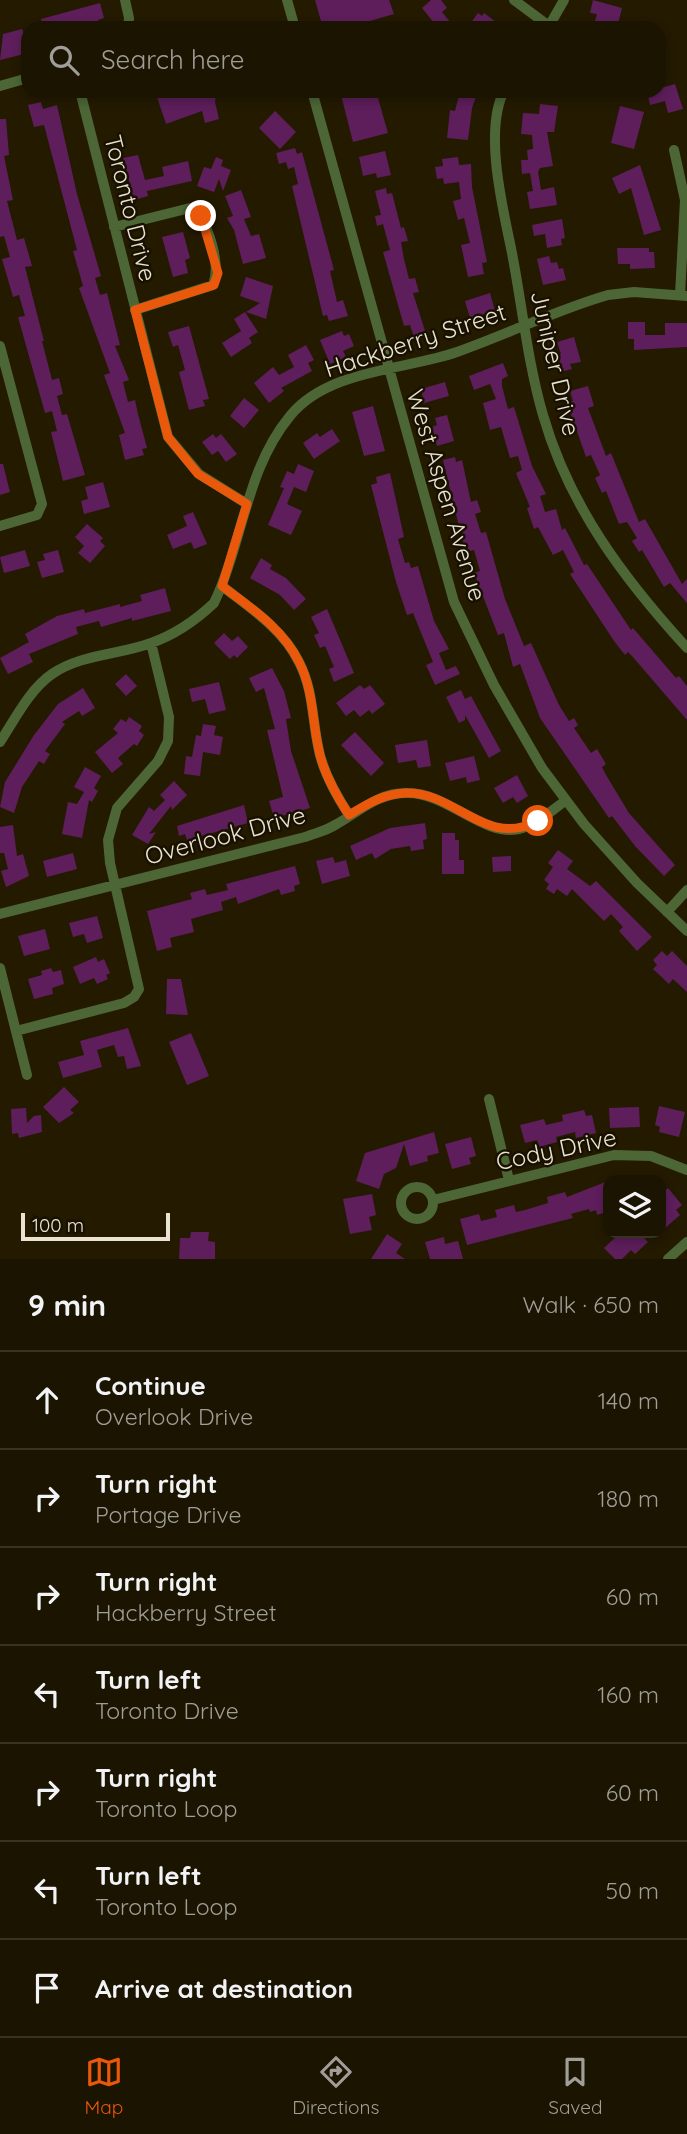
<!DOCTYPE html>
<meta charset="utf-8">
<style>
:root{--surface:#1b1400;--page:#241d0a;--text:#f1f3f6;--muted:#a09e99;--line:#393322;--accent:#ea580c}
body{margin:0;font-family:Quicksand,sans-serif;background:var(--page);color:var(--text)}
.controls{position:absolute;right:21px;bottom:21px;display:grid;overflow:hidden;border-radius:14px;box-shadow:0 4px 10px #0003}
.controls button{width:63px;height:63px;display:grid;place-items:center;padding:0;border:0;border-bottom:2px solid var(--line);background:var(--surface);color:var(--text);font:35px sans-serif}
.scale{position:absolute;left:21px;bottom:18px;width:149px;box-sizing:border-box;padding-left:7px;border:4px solid #eae3d2;border-top:0;font-size:19px;line-height:24px;white-space:nowrap;color:#eae3d2;-webkit-text-stroke:5px #191100;paint-order:stroke}
.stop{position:absolute;width:21px;height:21px;margin:-16px;border:5px solid #ea580c;border-radius:50%;background:#fff}
.stop.end{background:#ea580c;border-color:#fff;box-shadow:0 2px 7px #0008}
.list{margin:0;padding:0;list-style:none}
h2{display:flex;justify-content:space-between;align-items:center;height:91px;margin:0;padding:0 28px;font-size:30px}
h2 small{font-size:23px;font-weight:400;color:var(--muted)}
.list li{display:grid;grid-template-columns:46px 1fr auto;gap:21px;align-items:center;box-sizing:border-box;height:98px;padding:0 28px;border-top:2px solid var(--line)}
.list b{display:block;font-size:26px;white-space:nowrap}
.list p{margin:0;font-size:23px;white-space:nowrap;color:var(--muted)}
.list em{font-size:23px;font-style:normal;color:var(--muted)}
.icon{flex:none;width:38px;height:38px;fill:none;stroke:currentColor;stroke-width:2;stroke-linecap:round;stroke-linejoin:round}
.map{position:relative;flex:none;width:687px;height:1259px;overflow:hidden}
.search{position:absolute;background:var(--surface);box-shadow:0 4px 10px #0003;left:21px;right:21px;top:21px;height:77px;display:flex;align-items:center;gap:18px;box-sizing:border-box;padding:0 24px;border-radius:21px;color:var(--muted);font-size:26px}
.sheet{height:777px;background:var(--surface)}
nav{display:flex;justify-content:space-around;align-items:center;box-sizing:border-box;height:98px;border-top:2px solid var(--line);background:var(--surface);font-size:19px;color:var(--muted)}
nav a{display:grid;justify-items:center;gap:4px}
nav .on{color:var(--accent)}
.map>svg:first-child{display:block}
.building{fill:#5d1e5b}
.lines{fill:none;stroke-linecap:round;stroke-linejoin:round}
.minor{stroke:#4c6735;stroke-width:10}
.route{stroke:#ea580c;stroke-width:9}
.labels{text-anchor:middle;dominant-baseline:central;stroke-width:5;stroke-linejoin:round;paint-order:stroke}
.street-label{font-size:24px;fill:#eae3d2;stroke:#191100}
</style>
<div class="map">
<svg width="687" height="1259" viewBox="0 0 687 1259">
<rect width="100%" height="100%" fill="#241a00"/>
<path class="building" d="M315,0H389L394,14L346,28H323Z
M431,0H441L447,8L442,12L450,22L443,28H438L422,8Z
M593,0L622,8L617,28H593L597,14L590,13Z
M100,3L104,18L98,20L100,28H43L41,19Z
M478,13L482,16L484,13L504,28H467Z
M22,29L24,34L28,33V53L0,60L3,34Z
M675,84L683,109L668,113L665,101L650,105L647,92Z
M155,91H217L215,102L219,119L205,123L202,111L166,124Z
M340,91H394L378,98L388,133L353,142Z
M460,91H478L472,108L468,140L447,138L450,110L455,111Z
M41,102L43,109L57,105L77,194L101,276L95,278L100,295L107,293L120,345L115,346L129,380L123,382L128,402L135,400L138,414L147,448L142,449L144,455L125,460L119,435L125,433L104,375L110,373L79,288L83,286L73,251L77,250L44,125L34,127L28,105Z
M540,104L558,106L554,132H547L553,166L540,168L538,172L541,190L554,187L557,205L530,209L527,192L533,191L530,173L522,174L521,160H528L527,150L533,149L532,135L521,134L523,113L539,114Z
M620,106L644,112L634,149L611,143Z
M275,111L296,132L280,149L259,128Z
M0,119H6L9,155L4,156L13,200L7,201L17,240L24,238L32,266L25,267L44,341H42L52,380L59,378L63,394L57,396L62,415L67,414L85,475L63,481L51,432L57,431L52,411L45,413L18,317L25,316L19,295L13,297L2,259L10,257L4,236L0,237Z
M295,148L297,154L302,152L334,270L330,271L337,302L343,300L348,316L329,321L327,315L323,316L292,186L298,184L294,167L288,169L286,162L279,164L276,153Z
M385,151L391,175L377,178L376,173L363,176L359,157Z
M138,155L145,180L164,176L162,167L188,161L192,181L147,191L148,196L134,200L123,158Z
M216,157L223,160L221,166L231,170L223,191L219,179L214,192L197,186L204,167L211,169Z
M458,157L459,165L471,164L472,187L487,262L482,263L484,274L468,277L461,245L470,243L464,218L458,220L453,201L461,199L459,182L444,184L443,178L437,179L435,167L443,166L442,159Z
M640,165L661,230L644,235L631,188L619,194L612,178Z
M386,188L387,194L392,193L401,228L404,227L408,241L401,242L404,259L409,279L415,278L419,292L413,293L426,334L414,337L410,325L404,326L383,252L390,250L383,224L377,226L375,216L381,215L375,191Z
M241,190L251,217L244,219L251,236L259,234L266,258L243,264L234,230L227,218L233,216L225,196Z
M562,219L565,238L561,239L562,245L547,248L545,234L534,236L532,225Z
M183,232L190,258L185,260L188,273L173,277L162,237Z
M617,248H649V252H654L655,268L630,269V264H618Z
M549,256L551,263L557,262L559,269L563,268L566,280L543,285L537,259Z
M246,277L273,286L266,319L246,312L260,303L240,296Z
M490,293L495,311L470,318L465,301Z
M245,312L258,332L249,338L252,343L231,357L222,343L241,331L234,319Z
M628,322H645V335H665V323H687V347L634,350V339H628Z
M189,326L209,399L203,400L205,406L189,410L179,372L185,370L178,345L173,347L168,332Z
M342,331L344,336L349,334L354,346L343,351L346,357L330,364L320,340Z
M574,337L581,362L570,364L572,369L560,372L556,355L561,354L557,342Z
M306,345L314,360L308,363L312,371L281,388L284,391L269,403L254,383L273,367L279,375L294,367L288,355Z
M503,363L508,376L502,379V386L508,409L514,407L532,466L546,494L540,496L545,512L556,509L562,530L565,528L584,565L587,564L631,630L633,628L676,678L679,676L687,686V720L632,656L628,652L625,655L614,641L570,574L574,572L563,550L553,555L538,527L534,529L527,508L530,507L516,473L522,470L518,456L510,458L501,427L490,430L483,403L496,399L490,384L474,390L469,376Z
M445,382L449,396L424,403L421,389Z
M588,386L594,406L588,408L606,456L611,453L639,522L645,519L682,584L687,579V603L670,583L664,587L642,550L639,552L632,541L637,538L627,522L619,524L606,491L602,493L595,478L600,475L591,455L586,457L567,403L573,401L570,391Z
M244,398L259,410L244,428L230,416Z
M373,406L385,451L364,456L352,412Z
M447,415L454,441L437,446L432,427L437,425L435,418Z
M332,429L340,441L314,459L303,443L317,433L320,437Z
M213,434L216,438L221,434L237,454L226,462L218,451L212,455L202,442Z
M455,457L456,462L462,460L471,502L477,500L481,512L475,514L481,533L486,532L505,599L524,646L531,643L559,705L569,721L574,718L578,725L574,728L591,753L597,749L606,764L602,767L606,775L629,813L675,865L664,876L635,846L612,816L609,818L540,718L520,664L513,667L504,633L498,635L474,573L480,571L474,550L466,552L462,539L443,460Z
M0,464H3L10,492L0,495Z
M298,464L314,471L306,492L294,487L287,504L302,511L291,535L268,525L284,488L280,487L287,471L294,474Z
M390,473L404,537L398,539L405,563L409,562L411,568L418,566L434,621L449,649L439,653L446,670L456,666L460,674L435,685L426,665L433,662L413,613L407,615L396,582L371,485L377,483L376,477Z
M103,482L110,507L84,514L81,501L88,499L85,487Z
M193,512L207,544L194,549L191,542L173,549L167,535L187,526L183,516Z
M87,524L103,538L100,541L105,546L90,563L78,553L84,546L75,537Z
M25,550L30,566L4,573L0,557Z
M58,550L64,572L42,578L37,562L45,560L43,554Z
M261,558L272,565L270,569L286,578L306,599L294,610L280,595L250,578Z
M165,588L171,611L132,621V618L101,627L99,621L76,627L78,634L29,654L33,662L8,674L0,658L29,642L25,634L57,616L84,609L85,613L120,604V607L142,601L140,595Z
M327,609L354,673L334,682L329,669L334,667L325,646L320,648L314,635L319,633L311,617Z
M224,633L232,641L238,636L248,647L237,658L234,655L230,659L214,643Z
M272,668L284,691L291,718L286,719L291,751L310,808L274,818L269,801L283,797L267,730L275,729L264,688L256,692L249,678Z
M126,674L137,686L126,696L115,684Z
M219,682L226,710L209,714L205,699L192,702L189,689Z
M360,685L364,689L370,685L385,704L372,714L369,710L360,717L354,710L346,716L336,703Z
M83,688L95,708L82,716L79,711L62,722L65,724L45,751L50,754L44,764L39,761L22,787L14,813L0,807L5,782L34,735L58,704Z
M461,690L465,699L471,696L501,751L489,758L465,715V720L459,723L446,697Z
M129,717L142,726L139,731L144,735L137,746L134,744L118,758L123,764L112,773L95,752L118,733L113,729L121,719L126,722Z
M203,724L216,726L214,735L223,737L220,755L203,752L200,776L184,774L186,756L192,757L196,735L201,736Z
M355,732L384,763L371,776L341,745Z
M427,740L431,766L418,768L416,760L398,763L395,745Z
M474,756L480,780L467,783L466,777L450,781L445,763Z
M85,767L101,776L94,788L98,791L92,802L89,800L82,838L62,834L68,802L77,804L84,792L74,787Z
M517,775L528,796L517,803L513,797L503,803L494,788Z
M174,781L187,795L172,810L171,806L149,834L156,832L148,844L132,835L149,807L154,811L165,800L160,795Z
M244,805L248,823L187,840L185,834L179,836L177,826Z
M425,823L427,839L423,840L424,849L411,851L410,846L391,849L375,859L372,853L356,860L350,846L390,828Z
M13,825L17,856L23,854L29,876L6,887L1,871L8,869L4,853H0V827Z
M442,833H455V840H459V860H464V874H442Z
M558,850L573,861L567,869L590,886L596,881L652,937L637,951L619,931L623,927L611,914L604,921L572,889L567,896L557,889L554,894L546,889L549,884L544,880L553,867L548,863Z
M73,853L77,869L47,877L43,861Z
M511,856V871L493,872L492,857Z
M333,857L335,863L346,860L350,876L322,884L316,861Z
M295,866L300,884L294,886L295,891L281,895L279,889L238,904L236,897L221,902L223,910L191,919L194,932L170,938L172,947L157,951L147,911L192,899L190,893L205,889L207,895L228,890L226,884Z
M97,916L103,938L87,943L84,934L73,937L69,923Z
M45,929L50,949L24,956L18,936Z
M662,951L667,956L672,951L687,966V992L673,979L669,984L653,969L657,965L653,960Z
M96,957L98,962L104,959L110,973L106,975L108,979L97,984L94,978L80,984L73,967Z
M51,968L53,972L61,970L64,984L52,988L53,994L34,999L28,979L42,975L41,971Z
M167,979H181L188,1015L166,1014Z
M128,1028L141,1066L127,1069L124,1056L118,1057L114,1045L97,1050L102,1067L63,1078L58,1062L84,1055L80,1041Z
M191,1033L209,1076L187,1085L169,1042Z
M64,1087L79,1102L70,1110L74,1113L59,1123L43,1107Z
M659,1106L685,1112L679,1137L659,1132L660,1127L655,1125Z
M639,1107L640,1127L610,1128L609,1108Z
M26,1108L27,1123L34,1116L41,1115L42,1132L19,1138L18,1133L12,1134L11,1109Z
M584,1110L586,1116L592,1115L596,1133L576,1138L575,1132L556,1137L557,1142L539,1147L537,1140L525,1143L520,1125L544,1119L546,1125L563,1121L562,1115Z
M434,1132L439,1153L427,1156L428,1161L410,1166L404,1144L396,1168L384,1174L379,1189L356,1181L365,1153Z
M471,1137L476,1156L469,1158L471,1164L452,1169L445,1144Z
M608,1181L607,1212L597,1215L596,1210L590,1212L589,1209L571,1214L573,1218L467,1245L460,1219L479,1214L481,1221L497,1217L495,1210L514,1205L516,1212L525,1210L548,1203L547,1197L565,1192L567,1197Z
M668,1188L682,1205L676,1210L680,1215L664,1229L661,1225V1194Z
M372,1194L376,1215L369,1217L372,1230L350,1234L343,1199Z
M191,1232H209L208,1241L215,1242V1259H179L180,1238H190Z
M620,1233H639L648,1242L635,1254L631,1250L622,1259H615L604,1248Z
M387,1234L402,1244L396,1253L405,1259H371Z
M444,1237L445,1244L458,1241L463,1259H430L425,1242Z"/>
<g class="lines">
<path class="minor" d="M125,0L129,18L128,28
M287,0L295,28
M514,0L549,26
M548,28L564,0
M0,86L28,78
M80,91L168,437L199,474L247,504
M312,91L454,602L494,685L542,768L584,824L637,883L687,931
M504,91C484,130 502,205 511,248C522,303 527,360 543,415C569,506 624,579 687,648
M674,150L685,200L680,295
M114,227L190,208C209,220 221,264 213,285L135,310
M0,346L42,504L37,515L0,526
M222,586C250,608 283,629 299,662C313,689 312,717 318,746C322,771 336,795 349,815
M0,742C15,719 30,689 52,674C81,654 119,655 151,643C174,635 196,620 214,603C243,542 246,469 290,416C328,369 406,370 457,352C508,334 556,310 608,295L634,292L687,296
M667,912L687,890
M0,914L305,837C315,833 326,831 335,825C359,812 378,792 408,793C448,793 483,837 519,829C536,825 551,811 565,801
M0,968L27,1075
M16,1031L124,1003L134,997L139,989L110,863L108,840L117,808L158,761L168,741L169,717L151,643
M489,1099L509,1180
M401 1203a16 16 0 1 1 32 0a16 16 0 1 1-32 0Z
M433,1200L614,1155L651,1156L687,1170
M668,1259L687,1242"/>
</g>
<g class="lines">
<path class="route" d="M201,216L218,273L214,285L135,310L168,437L198,474L247,504L222,586C250,607 283,629 299,662C313,689 312,717 318,746C322,771 336,795 349,815C367,804 383,794 405,793C456,791 485,849 538,821"/>
</g>
<g class="labels">
<g class="street-label">
<text transform="translate(131 208) rotate(76)">Toronto Drive</text>
<text transform="translate(415 340) rotate(-18)">Hackberry Street</text>
<text transform="translate(556 363) rotate(77)">Juniper Drive</text>
<text transform="translate(447 495) rotate(73)">West Aspen Avenue</text>
<text transform="translate(225 835) rotate(-15)">Overlook Drive</text>
<text transform="translate(556 1149) rotate(-12)">Cody Drive</text>
</g>
</g>
</svg>
<div class="controls">
<button><svg class="icon" aria-label="layers" viewBox="0 0 24 24"><path d="M12 4l9 5-9 5-9-5zM3 14l9 5 9-5"/></svg></button>
</div>
<div class="scale">100 m</div>
<div class="stop" style="left:538px;top:821px"></div>
<div class="stop end" style="left:201px;top:216px"></div>
<div class="search"><svg class="icon" aria-label="search" viewBox="0 0 24 24"><circle cx="10" cy="10" r="6"/><path d="M15 15l6 6"/></svg>Search here</div>
</div>
<section class="sheet">
<h2>9 min<small>Walk · 650 m</small></h2>
<ul class="list">
<li><svg class="icon" aria-label="ahead" viewBox="0 0 24 24"><path d="M12 20V5M6 11l6-6 6 6"/></svg><div><b>Continue</b><p>Overlook Drive</p></div><em>140 m</em></li>
<li><svg class="icon" aria-label="right" viewBox="0 0 24 24"><path d="M7 20v-9h11M14 6l5 5-5 5"/></svg><div><b>Turn right</b><p>Portage Drive</p></div><em>180 m</em></li>
<li><svg class="icon" aria-label="right" viewBox="0 0 24 24"><path d="M7 20v-9h11M14 6l5 5-5 5"/></svg><div><b>Turn right</b><p>Hackberry Street</p></div><em>60 m</em></li>
<li><svg class="icon" aria-label="left" viewBox="0 0 24 24"><path d="M17 20v-9H6M10 6l-5 5 5 5"/></svg><div><b>Turn left</b><p>Toronto Drive</p></div><em>160 m</em></li>
<li><svg class="icon" aria-label="right" viewBox="0 0 24 24"><path d="M7 20v-9h11M14 6l5 5-5 5"/></svg><div><b>Turn right</b><p>Toronto Loop</p></div><em>60 m</em></li>
<li><svg class="icon" aria-label="left" viewBox="0 0 24 24"><path d="M17 20v-9H6M10 6l-5 5 5 5"/></svg><div><b>Turn left</b><p>Toronto Loop</p></div><em>50 m</em></li>
<li><svg class="icon" aria-label="arrive" viewBox="0 0 24 24"><path d="M6 21V4h12l-3 4 3 4H6"/></svg><div><b>Arrive at destination</b></div></li>
</ul>
</section>
<nav>
<a class="on"><svg class="icon" aria-label="map" viewBox="0 0 24 24"><path d="M3 6l6-2 6 2 6-2v14l-6 2-6-2-6 2zM9 4v14M15 6v14"/></svg>Map</a>
<a><svg class="icon" aria-label="directions" viewBox="0 0 24 24"><path d="M12 3l9 9-9 9-9-9zM9 14v-3h6M13 9l2 2-2 2"/></svg>Directions</a>
<a><svg class="icon" aria-label="saved" viewBox="0 0 24 24"><path d="M7 4h10v16l-5-4-5 4z"/></svg>Saved</a>
</nav>
